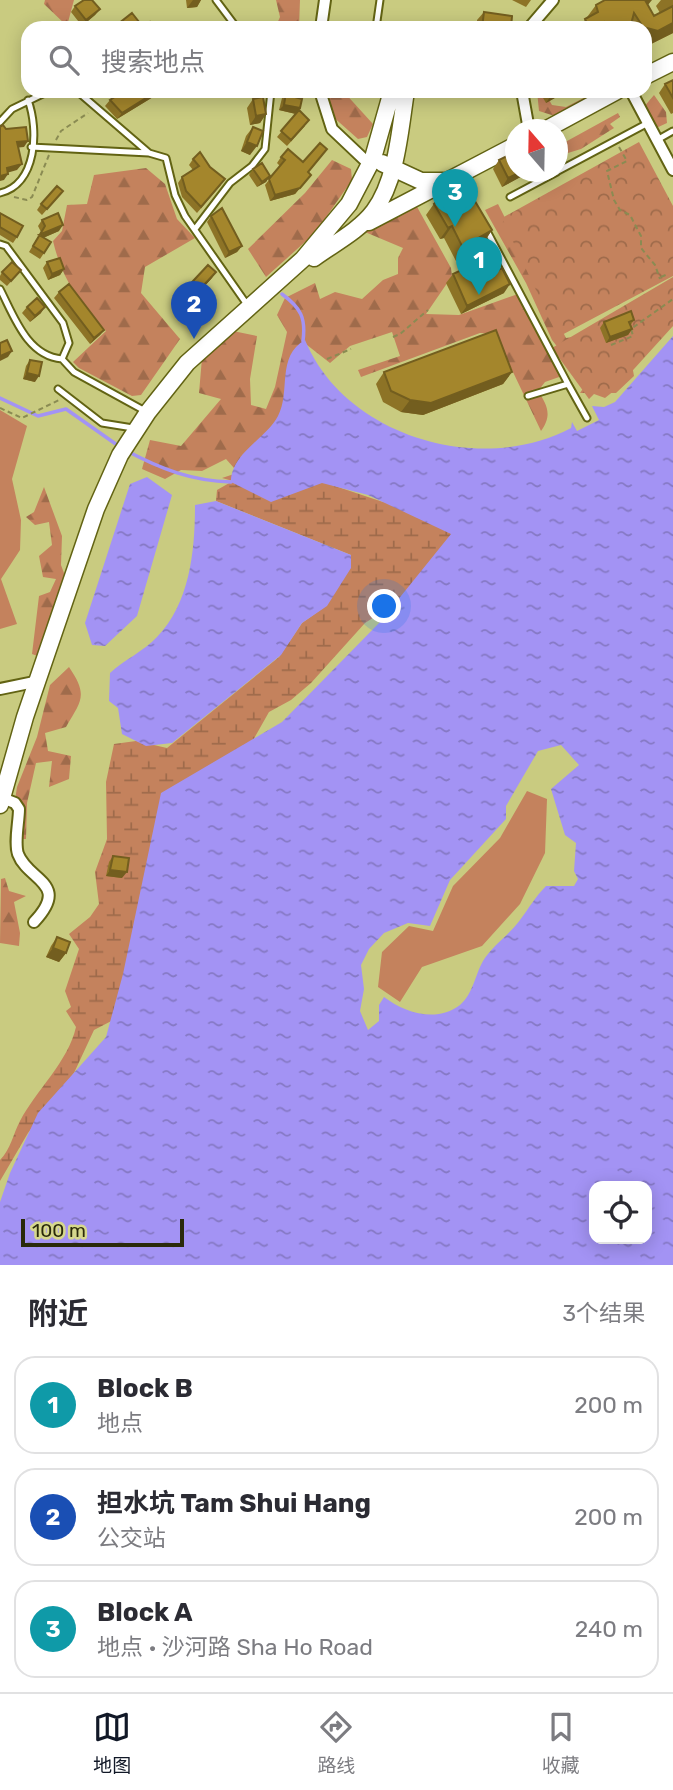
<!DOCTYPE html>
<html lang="zh">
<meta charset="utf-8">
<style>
:root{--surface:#fff;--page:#f2f2f3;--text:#2b2b33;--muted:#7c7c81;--line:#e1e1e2;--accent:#111827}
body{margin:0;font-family:Rubik,"Noto Sans SC",sans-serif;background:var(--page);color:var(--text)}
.controls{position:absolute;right:21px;bottom:21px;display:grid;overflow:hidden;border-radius:14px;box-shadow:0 4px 18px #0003}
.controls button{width:63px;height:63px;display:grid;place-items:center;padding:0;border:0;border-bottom:2px solid var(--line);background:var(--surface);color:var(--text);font:35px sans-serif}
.compass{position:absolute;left:505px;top:119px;width:63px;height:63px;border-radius:50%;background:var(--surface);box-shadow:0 4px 18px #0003;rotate:340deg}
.scale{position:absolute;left:21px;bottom:18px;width:163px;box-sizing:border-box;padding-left:7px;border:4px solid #2a2a0b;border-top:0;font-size:19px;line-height:24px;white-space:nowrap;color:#2a2a0b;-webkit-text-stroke:5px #d6d88d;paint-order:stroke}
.you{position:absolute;left:385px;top:607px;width:24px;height:24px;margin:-18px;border:5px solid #fff;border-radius:50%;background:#1a73e8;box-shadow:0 0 0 10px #1a73e833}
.badge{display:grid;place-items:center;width:46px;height:46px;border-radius:50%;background:var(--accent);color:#fff;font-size:23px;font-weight:700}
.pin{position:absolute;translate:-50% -58px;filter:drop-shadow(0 2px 4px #0008)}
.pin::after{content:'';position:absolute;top:37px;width:24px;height:21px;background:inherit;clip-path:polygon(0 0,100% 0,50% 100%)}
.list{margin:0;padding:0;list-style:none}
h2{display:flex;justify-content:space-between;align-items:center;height:91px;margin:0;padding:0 28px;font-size:30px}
h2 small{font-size:23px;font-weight:400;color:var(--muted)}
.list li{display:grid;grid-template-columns:46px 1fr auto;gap:21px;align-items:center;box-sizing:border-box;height:98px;margin:0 14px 14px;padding:0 14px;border:2px solid var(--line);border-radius:21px}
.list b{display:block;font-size:26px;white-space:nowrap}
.list p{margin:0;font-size:23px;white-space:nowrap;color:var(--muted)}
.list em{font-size:23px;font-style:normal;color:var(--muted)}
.icon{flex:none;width:38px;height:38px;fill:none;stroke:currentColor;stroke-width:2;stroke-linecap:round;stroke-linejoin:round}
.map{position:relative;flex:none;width:673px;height:1265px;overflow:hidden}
.search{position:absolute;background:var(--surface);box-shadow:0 4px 18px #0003;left:21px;right:21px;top:21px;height:77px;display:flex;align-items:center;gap:18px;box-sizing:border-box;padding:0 24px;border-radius:21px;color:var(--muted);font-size:26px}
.sheet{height:427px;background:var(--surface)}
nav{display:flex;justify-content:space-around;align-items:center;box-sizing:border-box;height:98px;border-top:2px solid var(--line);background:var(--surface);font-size:19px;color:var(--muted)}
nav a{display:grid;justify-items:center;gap:4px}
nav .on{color:var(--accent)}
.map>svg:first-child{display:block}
.grass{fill:#c4825d}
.forest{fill:url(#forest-firs)}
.wetland{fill:url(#wetland-marsh)}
.park{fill:url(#park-crowns)}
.water{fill:url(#water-ripples);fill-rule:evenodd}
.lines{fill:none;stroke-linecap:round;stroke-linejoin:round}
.stream{stroke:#a393f4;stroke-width:3.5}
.lane-casing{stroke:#626313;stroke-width:9}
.street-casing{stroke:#626313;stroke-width:14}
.secondary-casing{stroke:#626313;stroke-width:19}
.path{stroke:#8a8b52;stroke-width:2;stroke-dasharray:5 3.5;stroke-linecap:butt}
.lane{stroke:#fff;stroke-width:5}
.street{stroke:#fff;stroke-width:10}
.secondary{stroke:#fff;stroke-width:16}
.wall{fill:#8d7326}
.shaded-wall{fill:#735e1f}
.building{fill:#a4862c;stroke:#735e1f;stroke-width:2}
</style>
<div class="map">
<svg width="673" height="1265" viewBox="0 0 673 1265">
<defs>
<pattern id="forest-firs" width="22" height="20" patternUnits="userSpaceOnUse" patternTransform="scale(1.75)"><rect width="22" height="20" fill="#c4825d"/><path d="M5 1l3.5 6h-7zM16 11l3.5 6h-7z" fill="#9f6b4b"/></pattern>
<pattern id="wetland-marsh" width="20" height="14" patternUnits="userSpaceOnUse" patternTransform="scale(1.75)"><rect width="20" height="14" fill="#c4825d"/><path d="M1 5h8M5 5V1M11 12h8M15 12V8" fill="none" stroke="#9f6b4b"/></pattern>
<pattern id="park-crowns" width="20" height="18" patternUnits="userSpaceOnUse" patternTransform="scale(1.75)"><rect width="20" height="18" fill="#c4825d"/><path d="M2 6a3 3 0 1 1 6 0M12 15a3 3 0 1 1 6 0" fill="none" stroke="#9f6b4b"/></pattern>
<pattern id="water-ripples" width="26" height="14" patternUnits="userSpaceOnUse" patternTransform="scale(1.75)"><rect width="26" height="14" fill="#a393f4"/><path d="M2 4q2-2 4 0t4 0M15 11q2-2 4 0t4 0" fill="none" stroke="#8578c4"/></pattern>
</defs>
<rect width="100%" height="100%" fill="#c9cb80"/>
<path class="grass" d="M0,410L27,426L12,479L21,520L20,550L1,579L17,624L0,629Z
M527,791L547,799L545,853L520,904L482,946L422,967L400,1002L378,987L382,952L409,926L433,931L453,886L500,838Z"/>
<path class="forest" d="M45,0H74L67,26L44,4Z
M276,0H300L299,28H275L280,17Z
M322,91H343L373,124L367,137L358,139L331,115Z
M537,91H544L552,105L566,107L597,91H620L561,118L539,111Z
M654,95L666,112L667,123L654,129L643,108Z
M618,113L620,117L610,124L614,128L581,149L558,156V146Z
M332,160L351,169L352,180L315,233L266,277L248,249L305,193Z
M146,168L165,184L177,219L195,238L145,267L141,293L180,339L141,395L132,396L79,368L73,362L106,331C79,303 62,279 53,241L62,231L67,205L87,204L94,175Z
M498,204L566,338L610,331L632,365L634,376L616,393H580L586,384L552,340L526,283L485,210Z
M416,205L451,268L452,276L426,314L459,315L518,294L552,348L562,376L545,382L538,391C548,406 552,416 541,431L495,334L480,333L361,377L358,370L400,356L392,332L350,346L330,363L307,345L297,357L287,409L234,468L226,459L202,471L181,470L165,479L142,469L150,440L181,446L221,399L199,393L202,358L233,331L257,336L250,379L251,405L266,409L275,387L287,332L277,315L285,298L315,283L320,299L335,292L362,299L383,280L398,274V258L403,248L365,232Z
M44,487L62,536L61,565L68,584L43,658L32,654L39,596L50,592L56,579L43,577L39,556L52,545L49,522L35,525L26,517L34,512Z
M69,667C88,695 82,700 66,727L45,733L48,751L71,756L69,779L49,787L52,761L36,763L27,803L26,839H14L12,820L17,787L37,737L50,685Z
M5,878L9,891L26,896L14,902L20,933L19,946L0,943L1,879Z"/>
<path class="wetland" d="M246,470L320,481L383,502L435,510L465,541L404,598L365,623L311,683L291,700L269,712L244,756L121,1016L94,1030L74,1073L28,1133L0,1181V1160C11,1149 13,1134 20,1121C37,1089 68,1062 76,1027L66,1011L71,1007L65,991L79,949L69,934L90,917L99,904L95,872L107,839L106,782L114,744L136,741L167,748L279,657L302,623L323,608L351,555L216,501L217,490L231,482L240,483L222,478Z"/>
<path class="park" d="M639,142L673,206V276L558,337L502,218Z
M673,277V326L615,390L605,398L594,394L589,399L552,348Z"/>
<path class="water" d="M673,336V1265H0V1202L10,1173L38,1113L106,1037L123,974L161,793L282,722L380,622L451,534L368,495L322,483L271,502L231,482C231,453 266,439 278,416C291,392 276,356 305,340C345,437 481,476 571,428L572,422L577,431L599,420L592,406L604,407L615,402ZM561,745L579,765L551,789L565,835L576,843L574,871L578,879L574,886H546C535,897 529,908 520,920C509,935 492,946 483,961C475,975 473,994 460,1005C437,1023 405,1013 384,997L379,1005V1021L368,1030L360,1011L364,989L361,965L369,949L384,933L408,923L430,926L450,880L506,819V806L538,751ZM647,1186V1239H594V1186Z
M147,477L172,495L137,616L105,646L92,645L85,623L130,484Z
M216,501L351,555V568L327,606L302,623L281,655L172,743L146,746L122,734L118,708L109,701L110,673C124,660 144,651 157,637C190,603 195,550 195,505Z"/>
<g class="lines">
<path class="stream" d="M282,294C301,308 306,318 303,341
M0,398L38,416L66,409L120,447
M127,451C161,469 192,481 231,482"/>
<g class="lane-casing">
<path id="lane" d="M216,0L237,28
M376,28L380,0
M77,91L149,153
M0,122L12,109L49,91
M657,140L673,131
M31,147L149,153L166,158L175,195L185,216L248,306
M558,171L648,123
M0,193C37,184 39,130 28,100
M510,197L557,172
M195,229L230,183L252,166L265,149L271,91
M487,231L568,384L528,396
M0,244L6,246L63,323L69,343L62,359
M0,289C14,316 27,356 62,359L74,372L145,411
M568,384L587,418
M58,389L102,423L133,428"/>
</g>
<g class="street-casing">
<path id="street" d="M321,28L325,0
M529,28L553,0
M320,91L332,129L370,165
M522,91L529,130
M631,91L673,170
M0,689L39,681
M2,798L15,803L19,809C19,822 14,842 18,854C28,881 71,883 34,922"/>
</g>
<g class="secondary-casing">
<path id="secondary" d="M645,76L673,62
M545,130L617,91
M382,163L421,181H443
M369,222L516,145
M314,258C333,244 359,231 374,211C397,180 400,129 406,91
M0,805L25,717L96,509L120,455L148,412L187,363L303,259L349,204L373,158L392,91"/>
</g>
<path class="path" d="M56,140L61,131L88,113
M619,147L627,161L607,171L614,200L620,210L630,215L641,236V248L655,265L660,279
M14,197L27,200L32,197L49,155
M661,277L668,274
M393,337L400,334L428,310
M611,345L633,336L631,329L673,299
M327,359L351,349
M0,408L22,418L59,400"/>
<use href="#lane" class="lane"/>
<use href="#street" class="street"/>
<use href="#secondary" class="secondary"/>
</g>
<path class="wall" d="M186,0H201L197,7L187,8Z
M512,0H531L526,7Z
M661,0H673V33L647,46H645V28H579L596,5H648L654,16L660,13L656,6Z
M75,6L100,9L95,15L82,26L71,12Z
M484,12L511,28H477V20Z
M673,80V113L671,114L659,93L665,84Z
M157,91L153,97L117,119L105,106L110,100Z
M280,91H297L295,97L300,108L299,111L305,126L287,146L277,137L296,114L279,110L282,98L278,97Z
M539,91H567L546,103Z
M253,99L266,114L260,123L250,125L247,108Z
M253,127L250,155L241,151L246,136Z
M327,149L308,173L311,175L295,194L270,201L265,185L280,166L277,163L281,157L303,162Z
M193,159L210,167L221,185L197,213L182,197L178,183L182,177L193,170L189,165Z
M499,160L526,174L502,187L493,169Z
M253,169L270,176L266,182L257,187L249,175Z
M63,191L42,215L37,210L41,204Z
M443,191L492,230L484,242L471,249L466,255L456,261L444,238L440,239L426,215Z
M0,213L17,237L13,243L0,235Z
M211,216L242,246L237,252L225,258L207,222Z
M42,220L59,231L43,238L44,253L40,259L29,252L41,232L38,226Z
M47,262L64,269L60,275L48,280L43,268Z
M21,270L7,286L0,280V276L2,272Z
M453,274L504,293L461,314L446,283Z
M212,278L185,307L177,300L181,294Z
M59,292L104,330L100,335L90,344L54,298Z
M27,307L41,313L30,322L22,313Z
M634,320L630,326L632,329L628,335L606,343L600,328L604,322Z
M30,360L35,382L23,379L26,366Z
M384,372H512L503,384L423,415L401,412L383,402L376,384Z
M113,856L122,878L106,876L109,862Z
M57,937L66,953L59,962L46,957L51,946Z"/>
<path class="shaded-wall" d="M193,0H201L197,7L187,8Z
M643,0H652L647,6Z
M100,9L95,15L82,26L86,20Z
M604,22L599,28H591Z
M673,23V33L647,46H645V28H642L643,27Z
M157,91L153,97L117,119L122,113Z
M283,91L286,92L282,98L278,97Z
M554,91H567L546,103Z
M284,105L300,108L296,114L279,110Z
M266,114L260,123L250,125L256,116Z
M28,141L24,147L13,148L17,142Z
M247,142L257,146L250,155L241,151Z
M22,164L17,170L3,174L7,168Z
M521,172H528L526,174L502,187L508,178Z
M8,174L4,180L0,181V176Z
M311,175L295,194L270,201L275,195Z
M270,176L266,182L257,187L262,182Z
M63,225L59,231L36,241L39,236Z
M452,226L444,238L440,239L448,228Z
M492,230L484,242L471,249L466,255L456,261L464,250L473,241Z
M242,246L237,252L225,258L229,252Z
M64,269L60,275L48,280L52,274Z
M216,272L212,278L185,307L189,301Z
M510,284L504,293L461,314L467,306Z
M45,307L41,313L30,322L35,316Z
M632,329L628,335L606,343L610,337Z
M104,330L100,335L90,344L94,338Z
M12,351L8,357L0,361V356Z
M512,372L503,384L423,415L401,412L410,400Z
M27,373L39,376L35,382L23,379Z
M110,870L127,872L122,878L106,876Z
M53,948L66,953L59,962L46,957Z"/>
<path class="building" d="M84,0H92L100,9L86,20L75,6Z
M605,0H645L654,16L673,6V23L658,31L643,27L634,13L630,28H608L604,22L589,28L585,19L598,12L596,5Z
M484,12L512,16L511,28H482Z
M132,13L143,27L113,28Z
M150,22L154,28H142Z
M673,80V98L665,84Z
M124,91H157L122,113L110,100Z
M283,91H297L295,97L302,99L300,108L284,105L286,92Z
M263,97L266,114L256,116L253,99Z
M299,110L309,120L291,140L281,131Z
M3,125L6,129L26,127L28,141L17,142L22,164L7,168L8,174L0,176V127Z
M253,127L263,131L257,146L247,142Z
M320,143L327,149L308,172L311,175L300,188L275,195L269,179L285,160L281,157L288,149L303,162Z
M200,152L210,167L225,179L201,207L186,191L182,177L199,166L193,159Z
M515,152V172H521L508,178L499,160Z
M262,163L270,176L262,182L253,169Z
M463,181L492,230L473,241L475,244L464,250L452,226L448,228L434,204L445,194L443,191Z
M57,186L63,191L47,209L41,204Z
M222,208L242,246L229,252L211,216Z
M0,213L23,226L17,237L0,227Z
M58,213L63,225L39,235L51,242L44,253L33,246L45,226L42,220Z
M60,258L64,269L52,274L47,262Z
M487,258L494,272L502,268L510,284L467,306L453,274Z
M12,262L21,270L11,281L2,272Z
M208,265L216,272L189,301L181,294Z
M69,284L104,330L94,338L59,292Z
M37,298L45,307L35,316L27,307Z
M631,311L634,320L629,322L632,329L610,337L604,322Z
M496,330L512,372L431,403L410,400L391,391L384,372Z
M7,340L12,351L0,356V343Z
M30,360L42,362L39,376L27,373Z
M113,856L129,858L127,872L110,870Z
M57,937L70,942L66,953L53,948Z"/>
</svg>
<div class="controls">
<button><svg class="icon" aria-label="locate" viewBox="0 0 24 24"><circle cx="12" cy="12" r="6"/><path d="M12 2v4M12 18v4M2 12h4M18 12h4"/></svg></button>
</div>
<svg class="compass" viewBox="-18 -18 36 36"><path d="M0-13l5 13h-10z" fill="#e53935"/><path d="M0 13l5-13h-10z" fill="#7c7c81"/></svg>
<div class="scale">100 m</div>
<div class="you"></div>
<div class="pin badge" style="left:479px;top:295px;background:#0f9aa8">1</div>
<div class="pin badge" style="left:194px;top:339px;background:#1a4fb4">2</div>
<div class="pin badge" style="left:455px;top:227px;background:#0f9aa8">3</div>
<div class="search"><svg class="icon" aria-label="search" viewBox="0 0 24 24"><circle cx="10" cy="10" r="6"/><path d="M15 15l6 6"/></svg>搜索地点</div>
</div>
<section class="sheet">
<h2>附近<small>3个结果</small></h2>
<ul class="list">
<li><span class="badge" style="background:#0f9aa8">1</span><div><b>Block B</b><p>地点</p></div><em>200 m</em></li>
<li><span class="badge" style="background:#1a4fb4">2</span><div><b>担水坑 Tam Shui Hang</b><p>公交站</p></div><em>200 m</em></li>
<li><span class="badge" style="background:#0f9aa8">3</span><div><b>Block A</b><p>地点 · 沙河路 Sha Ho Road</p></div><em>240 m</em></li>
</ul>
</section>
<nav>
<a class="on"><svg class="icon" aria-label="map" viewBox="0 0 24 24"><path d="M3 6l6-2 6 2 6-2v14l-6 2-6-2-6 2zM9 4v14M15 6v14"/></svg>地图</a>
<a><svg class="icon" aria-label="directions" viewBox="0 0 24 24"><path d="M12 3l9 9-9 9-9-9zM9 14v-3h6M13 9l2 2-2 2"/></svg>路线</a>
<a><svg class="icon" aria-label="saved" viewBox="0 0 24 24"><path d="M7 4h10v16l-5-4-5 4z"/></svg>收藏</a>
</nav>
